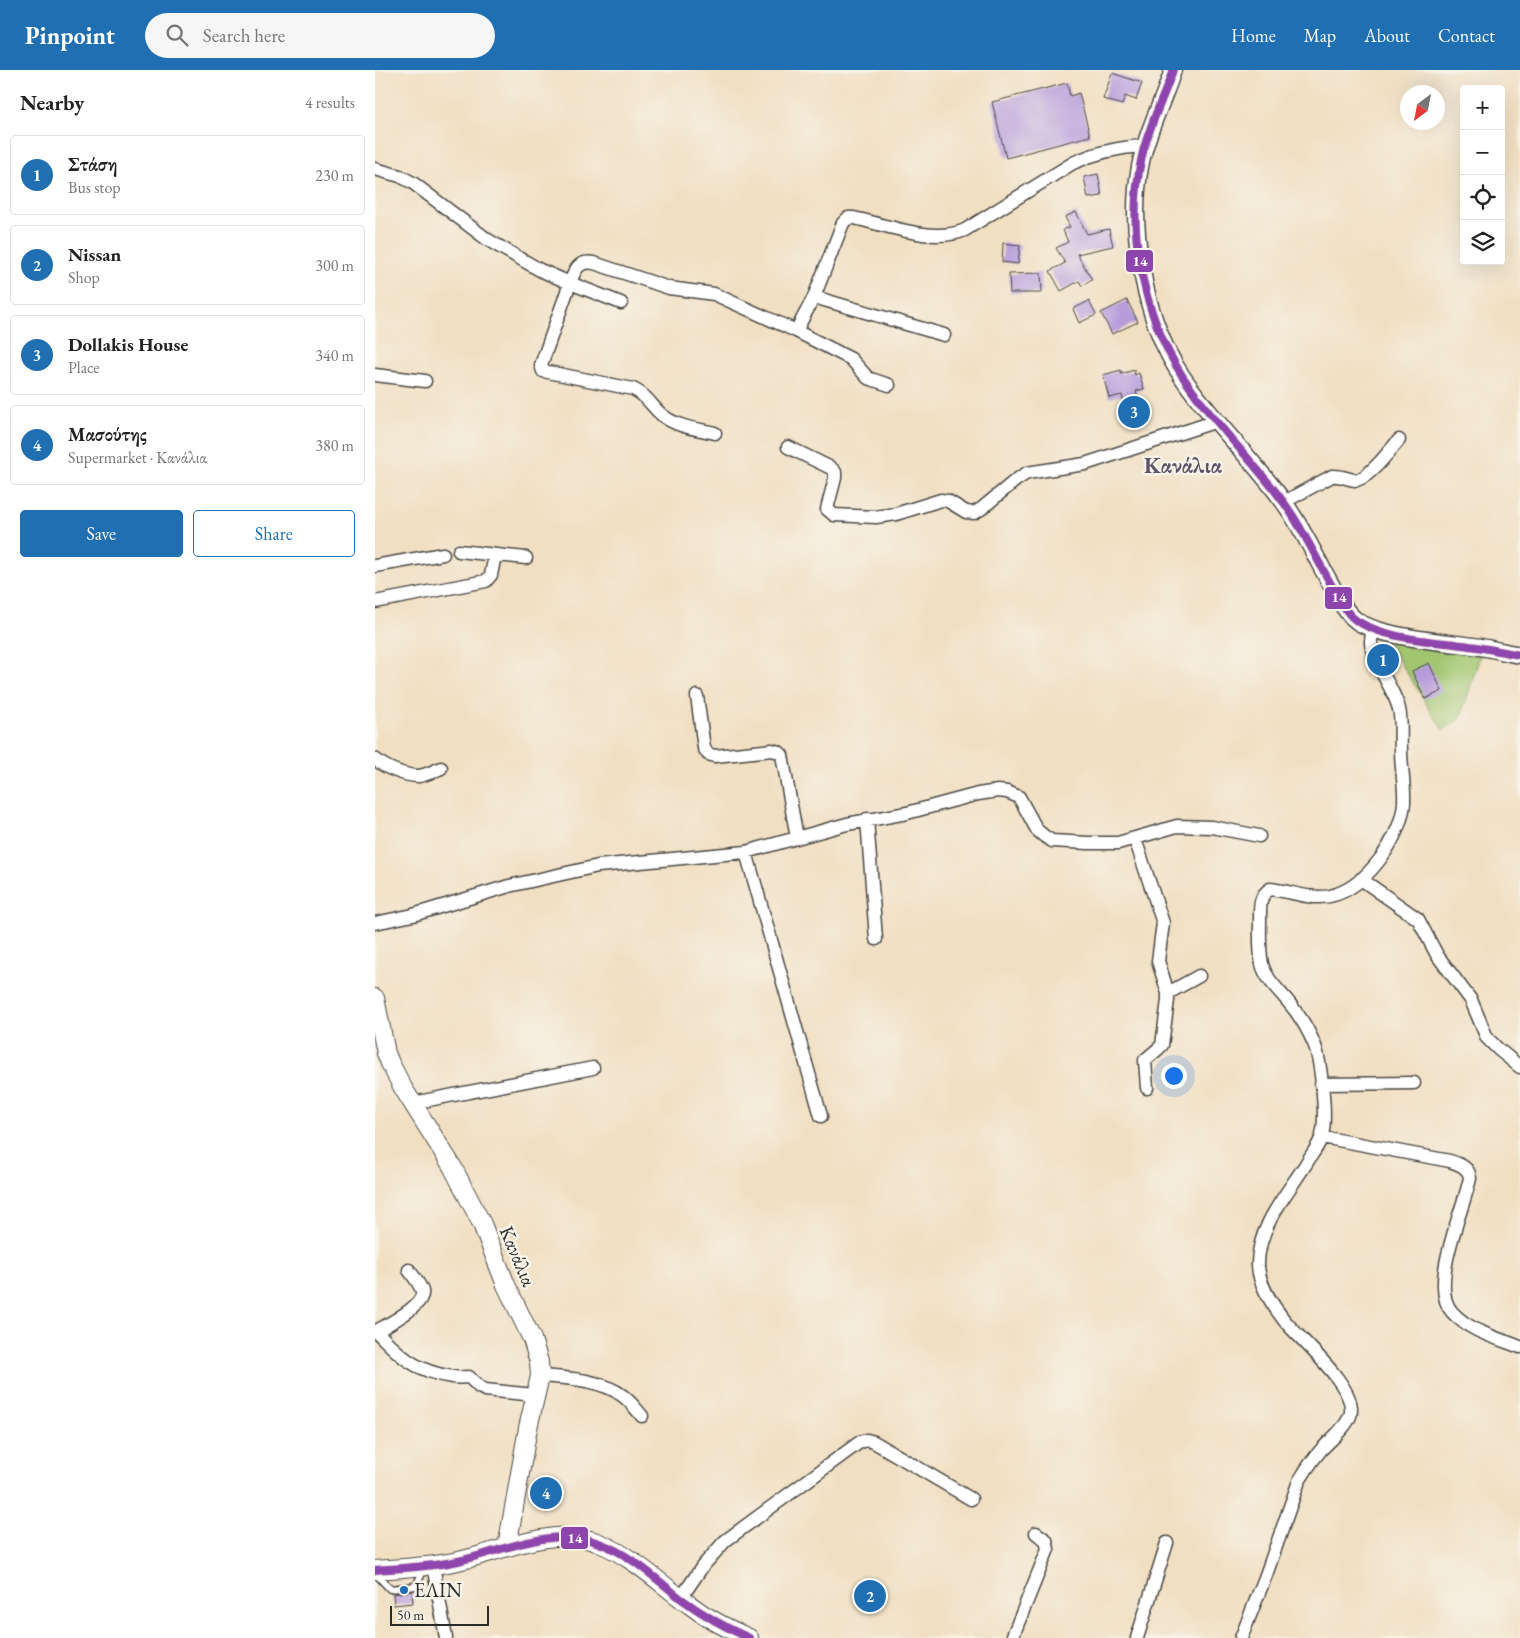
<!DOCTYPE html>
<meta charset="utf-8">
<style>
:root{--surface:#fff;--page:#f6f6f6;--text:#222;--muted:#767676;--line:#e0e0e0;--accent:#1f6fb2}
body{margin:0;font-family:"EB Garamond",serif;background:var(--page);color:var(--text)}
.controls{position:absolute;right:15px;top:15px;display:grid;overflow:hidden;border-radius:5px;box-shadow:0 5px 20px #0002}
.controls button{width:45px;height:45px;display:grid;place-items:center;padding:0;border:0;border-bottom:1px solid var(--line);background:var(--surface);color:var(--text);font:25px sans-serif}
.compass{position:absolute;left:1025px;top:15px;width:45px;height:45px;border-radius:50%;background:var(--surface);box-shadow:0 5px 20px #0002;rotate:212deg}
.scale{position:absolute;left:15px;bottom:12px;width:99px;box-sizing:border-box;padding-left:5px;border:2px solid #2b2b2b;border-top:0;font-size:14px;line-height:18px;white-space:nowrap;color:#2b2b2b;-webkit-text-stroke:4px #f7f3e8;paint-order:stroke}
.you{position:absolute;left:798px;top:1005px;width:18px;height:18px;margin:-12px;border:4px solid #fff;border-radius:50%;background:#1a73e8;box-shadow:0 0 0 8px #1a73e833}
.badge{display:grid;place-items:center;width:32px;height:32px;border-radius:50%;background:var(--accent);color:#fff;font-size:16px;font-weight:700}
.pin{position:absolute;translate:-50% -50%;border:2px solid #fff;box-shadow:0 1px 5px #0006}
.list{margin:0;padding:0;list-style:none}
h2{display:flex;justify-content:space-between;align-items:center;height:65px;margin:0;padding:0 20px;font-size:21px}
h2 small{font-size:16px;font-weight:400;color:var(--muted)}
.list li{display:grid;grid-template-columns:32px 1fr auto;gap:15px;align-items:center;box-sizing:border-box;height:80px;margin:0 10px 10px;padding:0 10px;border:1px solid var(--line);border-radius:5px}
.list b{display:block;font-size:19px;white-space:nowrap}
.list p{margin:0;font-size:16px;white-space:nowrap;color:var(--muted)}
.list em{font-size:16px;font-style:normal;color:var(--muted)}
.actions{display:flex;gap:10px;padding:15px 20px}
.actions a{flex:1;padding:11px 0;border:1px solid var(--accent);border-radius:5px;text-align:center;font-size:18px;color:var(--accent)}
.actions .main{background:var(--accent);color:#fff}
.icon{flex:none;width:28px;height:28px;fill:none;stroke:currentColor;stroke-width:2;stroke-linecap:round;stroke-linejoin:round}
.map{position:relative;flex:none;width:1145px;height:1568px;overflow:hidden}
header{display:flex;align-items:center;gap:30px;box-sizing:border-box;height:70px;padding:0 25px;background:var(--accent);color:#fff}
header strong{font-size:24px}
nav{display:flex;gap:28px;margin-inline-start:auto;font-size:18px}
.search{width:350px;height:45px;background:var(--page);display:flex;align-items:center;gap:12px;box-sizing:border-box;padding:0 18px;border-radius:28px;color:var(--muted);font-size:19px}
main{display:flex}
aside{flex:1;background:var(--surface)}
.map>svg:first-child{display:block}
.green{fill:#a2c670;stroke:#66784e}
.building{fill:#b79cdc}
.lines{fill:none;stroke-linecap:round;stroke-linejoin:round}
.service-casing{stroke:#494642;stroke-width:9}
.minor-casing{stroke:#494642;stroke-width:15}
.tertiary-casing{stroke:#494642;stroke-width:19}
.secondary-casing{stroke:#494642;stroke-width:20}
.service{stroke:#fff;stroke-width:6}
.minor{stroke:#fff;stroke-width:12}
.tertiary{stroke:#fff;stroke-width:16}
.secondary{stroke:#fff;stroke-width:18}
.bus-1-casing{stroke:#f7f3e8;stroke-width:11}
.bus-1{stroke:#8e44ad;stroke-width:8}
.poi-dot{fill:#1f6fb2;stroke:#f7f3e8;stroke-width:2}
.labels{text-anchor:middle;dominant-baseline:central;stroke-width:5;stroke-linejoin:round;paint-order:stroke}
.street-label{font-size:20px;fill:#2b2b2b;stroke:#f7f3e8}
.poi-label{font-size:20px;fill:#2b2b2b;stroke:#f7f3e8;text-anchor:start}
.quarter-label{font-size:22px;font-weight:bold;fill:#5c5369;stroke:#f7f3e8}
.line-badge{stroke:#f7f3e8;stroke-width:2}
.badge-label{font-size:14px;text-anchor:middle;font-weight:bold;fill:#fff}
</style>
<header>
<strong>Pinpoint</strong>
<div class="search"><svg class="icon" aria-label="search" viewBox="0 0 24 24"><circle cx="10" cy="10" r="6"/><path d="M15 15l6 6"/></svg>Search here</div>
<nav><a>Home</a><a>Map</a><a>About</a><a>Contact</a></nav>
</header>
<main>
<aside>
<h2>Nearby<small>4 results</small></h2>
<ul class="list">
<li><span class="badge">1</span><div><b>Στάση</b><p>Bus stop</p></div><em>230 m</em></li>
<li><span class="badge">2</span><div><b>Nissan</b><p>Shop</p></div><em>300 m</em></li>
<li><span class="badge">3</span><div><b>Dollakis House</b><p>Place</p></div><em>340 m</em></li>
<li><span class="badge">4</span><div><b>Μασούτης</b><p>Supermarket · Κανάλια</p></div><em>380 m</em></li>
</ul>
<div class="actions"><a class="main">Save</a><a>Share</a></div>
</aside>
<div class="map">
<svg width="1145" height="1568" viewBox="0 0 1145 1568">
<rect width="100%" height="100%" fill="#f7f3e8"/>
<filter id="ink" filterUnits="userSpaceOnUse"><feTurbulence type="fractalNoise" baseFrequency=".02" numOctaves="2"/><feDisplacementMap in="SourceGraphic" scale="10" xChannelSelector="R" yChannelSelector="G"/><feConvolveMatrix kernelMatrix="1 2 1 2 8 2 1 2 1" color-interpolation-filters="sRGB"/></filter>
<filter id="wash" filterUnits="userSpaceOnUse"><feTurbulence type="fractalNoise" baseFrequency=".0096" numOctaves="4" result="noise"/><feDisplacementMap in="SourceGraphic" scale="20" xChannelSelector="R" yChannelSelector="G"/><feGaussianBlur stdDeviation="1.12" result="paint"/><feColorMatrix in="noise" values="0 0 0 0 0 0 0 0 0 0 0 0 0 0 0 0 0 1.4 0 .05"/><feComposite in="paint" operator="in"/></filter>
<g filter="url(#wash)">
<rect width="100%" height="100%" fill="#f1dfc2"/>
<path class="green" d="M1010,568L1106,583L1085,649L1068,660Z"/>
<g id="blocks">
<path class="building" d="M737,3L767,13L761,30L750,26L747,35L728,29Z
M692,13L695,26L704,23L715,66L631,88L617,32Z
M723,104L727,126L713,128L709,107Z
M701,142L712,164L734,159L738,176L702,184L717,210L707,216L704,211L686,221L675,201L690,193L681,178L693,172L688,160L695,157L690,147Z
M628,173L645,175L643,194L627,192Z
M666,203L667,223H635L634,204Z
M752,230L763,252L737,264L726,243Z
M714,231L721,245L704,253L698,239Z
M746,300V304L759,300L760,305L764,303L769,319L761,321L767,344L752,348L747,325L734,328L728,305Z
M1054,593L1067,621L1050,629L1037,601Z
M37,1521L38,1533L19,1535L18,1524Z"/>
</g>
</g>
<g filter="url(#ink)">
<use href="#blocks" fill-opacity="0" stroke="#494642" stroke-width="1"/>
<g class="lines">
<g class="service-casing">
<path id="service" d="M0,1503L15,1519L41,1516L50,1497"/>
</g>
<g class="minor-casing">
<path id="minor" d="M0,99L25,106L38,113L113,170L165,200L195,213C200,200 203,190 219,193L294,218L339,224L421,261L439,227L468,153L473,148H479C512,155 558,174 590,160L698,93C722,82 744,77 770,76
M439,227L569,265
M246,233L195,213L166,295L168,301L258,319C273,326 276,336 287,345C301,357 323,359 340,363
M421,261L476,289L493,308L514,315
M0,305L50,311
M413,377L456,398L460,402V408L452,439L459,445L501,447L521,444L566,430L573,431L591,442L599,443L606,439L641,410L652,403L710,394L842,351
M909,432L957,406C965,405 972,409 980,410C993,410 1015,380 1024,370
M84,481L151,488
M0,496L68,484
M0,532L111,511L116,505L120,485
M322,626L329,678L333,684L340,686L397,680L404,682L407,685L422,768
M0,689C10,698 30,706 44,706C51,705 59,701 66,698
M492,749L501,869
M760,769L788,853L783,891L793,923V930L787,975L783,979L770,990L772,1018
M371,782L446,1046
M986,809L1043,849L1062,885L1096,930L1112,968L1123,979L1145,997
M0,853L38,845L134,816L223,796L371,782L472,754L532,743L603,724L623,721L632,722L644,727L662,760L669,766L677,771L713,773H743L802,756L837,757L884,766
M793,923L824,906
M946,1014L1039,1013
M38,1033L218,998
M947,1067L1075,1091C1084,1094 1094,1097 1095,1108C1089,1139 1053,1216 1077,1242C1094,1261 1122,1268 1145,1277
M1,1261C25,1286 41,1302 78,1307C83,1308 89,1307 94,1307L104,1317L110,1320L160,1325
M0,1262C11,1255 50,1236 47,1221C45,1214 38,1206 34,1200
M165,1306C191,1308 226,1309 248,1326C256,1332 261,1339 267,1346
M58,1495L71,1568
M306,1528L327,1497L350,1471L485,1372L492,1370L499,1372L596,1429
M637,1568L673,1479L671,1470L661,1463
M762,1568L792,1473
M866,1568L891,1505L924,1411C931,1400 937,1390 946,1380C955,1370 970,1359 975,1346C985,1319 925,1270 909,1250C898,1236 884,1214 883,1196C882,1155 915,1121 934,1089C939,1081 945,1074 947,1065C952,1048 946,993 940,976C934,961 925,946 915,934C905,921 891,910 887,894C884,880 885,863 885,849C885,837 884,826 895,819C916,821 934,830 955,826C991,818 1026,769 1029,733C1030,716 1026,698 1026,680C1025,667 1027,651 1024,639C1019,618 997,592 996,573C996,568 997,563 998,558"/>
</g>
<g class="tertiary-casing">
<path id="tertiary" d="M798,0C788,32 771,63 765,97C753,160 770,251 806,305C836,350 876,387 908,431C931,462 945,498 965,530C969,538 975,546 982,551C1009,569 1077,572 1111,578C1122,580 1134,583 1145,585"/>
</g>
<g class="secondary-casing">
<path id="secondary" d="M0,928L11,983L15,993L28,1018L77,1096L107,1154L131,1215L157,1269L164,1292L165,1306L153,1358L132,1477
M0,1500C28,1498 56,1497 83,1491C129,1481 177,1455 224,1473C257,1486 286,1514 315,1535C333,1549 353,1559 374,1568"/>
</g>
<use href="#service" class="service"/>
<use href="#minor" class="minor"/>
<use href="#tertiary" class="tertiary"/>
<use href="#secondary" class="secondary"/>
<g class="bus-1-casing">
<path id="bus-1" d="M798,0C788,29 774,56 767,86C749,164 770,256 817,320C846,361 883,396 912,437C931,464 944,495 961,523C967,533 972,545 982,551C1013,570 1060,571 1094,576C1111,578 1128,582 1145,585
M0,1500C28,1498 56,1497 83,1491C129,1481 176,1456 224,1473C255,1484 280,1508 305,1528C327,1544 349,1557 374,1568"/>
</g>
<use href="#bus-1" class="bus-1"/>
</g>
</g>
<circle class="poi-dot" cx="29" cy="1520" r="5"/>
<g class="labels">
<g class="street-label">
<text transform="translate(143 1186) rotate(67)">Κανάλια</text>
</g>
<g class="poi-label">
<text x="39" y="1520">ΕΛΙΝ</text>
</g>
<g class="quarter-label">
<text x="808" y="395">Κανάλια</text>
</g>
</g>
<g class="line-badge">
<rect x="750" y="179" width="29" height="24" rx="5" fill="#8e44ad"/>
<rect x="949" y="516" width="29" height="24" rx="5" fill="#8e44ad"/>
<rect x="185" y="1456" width="29" height="24" rx="5" fill="#8e44ad"/>
</g>
<g class="badge-label">
<text x="765" y="196">14</text>
<text x="964" y="532">14</text>
<text x="200" y="1473">14</text>
</g>
</svg>
<div class="controls">
<button>+</button>
<button>−</button>
<button><svg class="icon" aria-label="locate" viewBox="0 0 24 24"><circle cx="12" cy="12" r="6"/><path d="M12 2v4M12 18v4M2 12h4M18 12h4"/></svg></button>
<button><svg class="icon" aria-label="layers" viewBox="0 0 24 24"><path d="M12 4l9 5-9 5-9-5zM3 14l9 5 9-5"/></svg></button>
</div>
<svg class="compass" viewBox="-18 -18 36 36"><path d="M0-13l5 13h-10z" fill="#e53935"/><path d="M0 13l5-13h-10z" fill="#767676"/></svg>
<div class="scale">50 m</div>
<div class="you"></div>
<div class="pin badge" style="left:1008px;top:590px">1</div>
<div class="pin badge" style="left:495px;top:1526px">2</div>
<div class="pin badge" style="left:759px;top:342px">3</div>
<div class="pin badge" style="left:171px;top:1423px">4</div>
</div>
</main>
